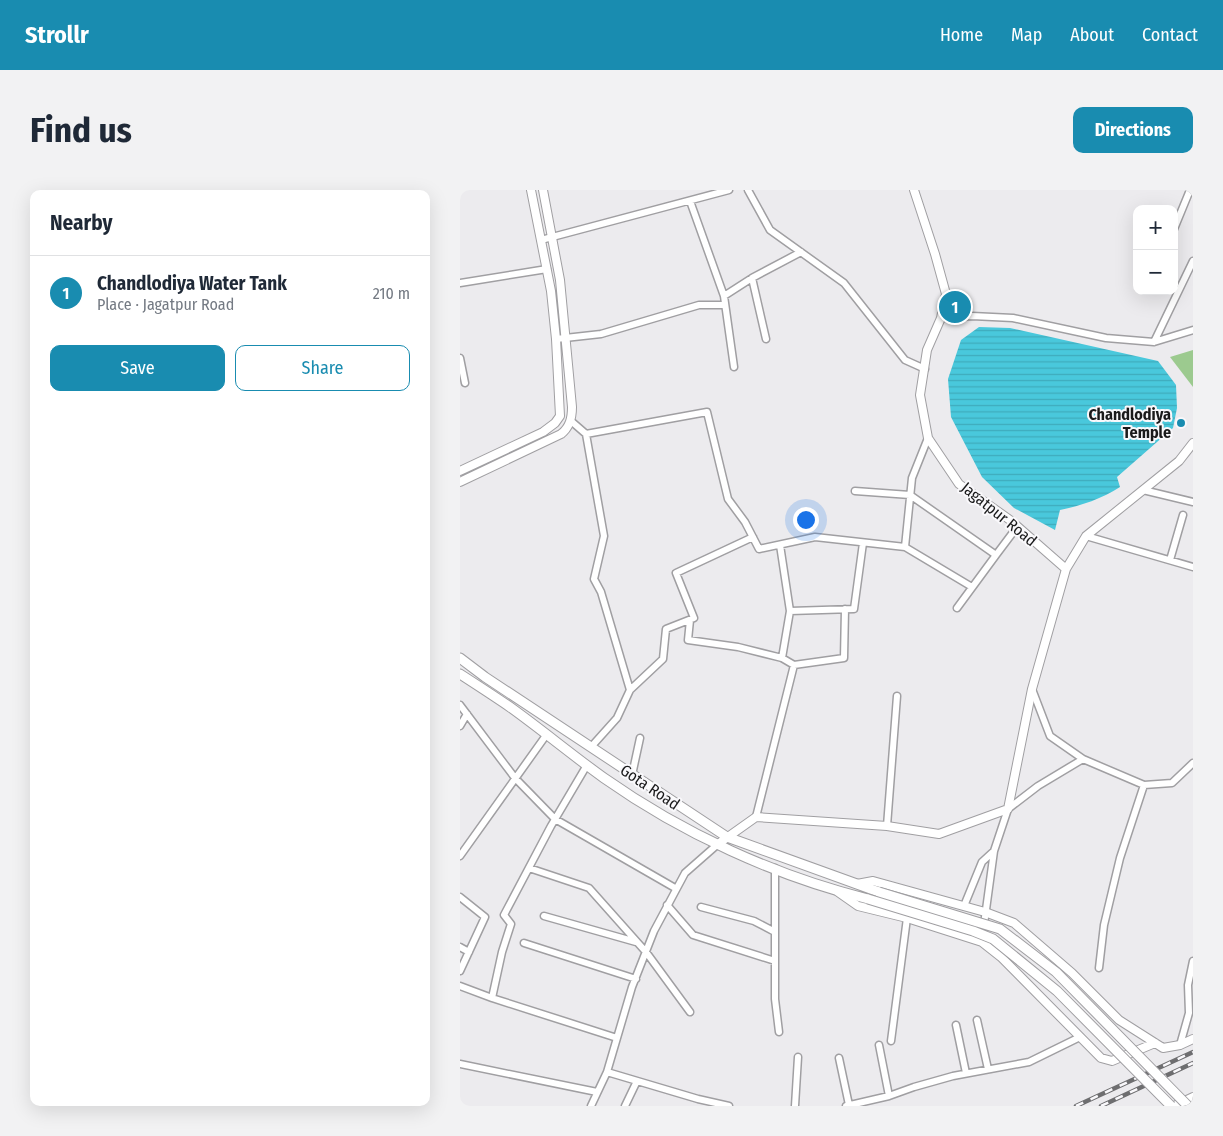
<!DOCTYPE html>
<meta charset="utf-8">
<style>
:root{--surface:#fff;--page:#f2f2f3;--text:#1f2937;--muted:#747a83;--line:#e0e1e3;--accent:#198cb0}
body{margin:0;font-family:"Fira Sans Condensed",sans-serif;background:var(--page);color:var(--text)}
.controls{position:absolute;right:15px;top:15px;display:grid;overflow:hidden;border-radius:10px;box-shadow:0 5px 20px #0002}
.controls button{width:45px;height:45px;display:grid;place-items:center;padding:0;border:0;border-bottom:1px solid var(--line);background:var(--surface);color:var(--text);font:25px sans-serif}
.you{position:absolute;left:345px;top:329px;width:18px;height:18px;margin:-12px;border:4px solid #fff;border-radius:50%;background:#1a73e8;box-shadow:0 0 0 8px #1a73e833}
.badge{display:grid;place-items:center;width:32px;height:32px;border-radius:50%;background:var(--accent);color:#fff;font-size:16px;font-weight:700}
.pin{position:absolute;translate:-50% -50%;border:2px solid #fff;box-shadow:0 1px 5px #0006}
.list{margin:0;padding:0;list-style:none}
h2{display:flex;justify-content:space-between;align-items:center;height:65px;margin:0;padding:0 20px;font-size:21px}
h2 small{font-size:16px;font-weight:400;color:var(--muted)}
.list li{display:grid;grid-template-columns:32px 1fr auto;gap:15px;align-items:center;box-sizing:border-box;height:75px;padding:0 20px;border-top:1px solid var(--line)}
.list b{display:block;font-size:19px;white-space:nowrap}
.list p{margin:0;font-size:16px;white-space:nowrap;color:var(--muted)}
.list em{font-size:16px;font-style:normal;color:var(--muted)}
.actions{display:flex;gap:10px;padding:15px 20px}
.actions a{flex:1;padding:11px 0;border:1px solid var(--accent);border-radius:10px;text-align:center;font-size:18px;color:var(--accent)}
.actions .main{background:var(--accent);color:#fff}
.map{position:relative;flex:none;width:733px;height:916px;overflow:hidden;border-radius:10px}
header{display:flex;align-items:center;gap:30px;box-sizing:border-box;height:70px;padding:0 25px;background:var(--accent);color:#fff}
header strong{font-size:24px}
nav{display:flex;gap:28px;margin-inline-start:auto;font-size:18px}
.intro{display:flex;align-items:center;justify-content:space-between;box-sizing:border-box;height:120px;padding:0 30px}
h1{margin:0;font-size:35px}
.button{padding:12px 22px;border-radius:10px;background:var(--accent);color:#fff;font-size:18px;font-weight:700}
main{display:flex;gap:30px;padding:0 30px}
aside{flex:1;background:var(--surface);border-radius:10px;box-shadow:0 5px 20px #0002}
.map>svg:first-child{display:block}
.park{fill:#9cca8f}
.water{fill:url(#water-rules)}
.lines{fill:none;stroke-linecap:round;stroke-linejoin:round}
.minor-casing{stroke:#a09fa2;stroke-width:9}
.tertiary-casing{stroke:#a09fa2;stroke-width:10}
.secondary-casing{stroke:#a09fa2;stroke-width:11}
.minor{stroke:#fff;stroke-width:6}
.tertiary{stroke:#fff;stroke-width:8}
.secondary{stroke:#fff;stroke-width:9}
.rail-casing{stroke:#6e6e70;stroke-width:4.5}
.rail{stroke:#f9f8fb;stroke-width:2.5;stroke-dasharray:8;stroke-linecap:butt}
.secondary-bridge-casing{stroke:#a09fa2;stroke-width:11;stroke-linecap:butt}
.secondary-bridge{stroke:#fff;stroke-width:9}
.poi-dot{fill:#198cb0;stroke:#f9f8fb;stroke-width:2}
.labels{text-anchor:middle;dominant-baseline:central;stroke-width:4;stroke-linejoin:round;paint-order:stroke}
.poi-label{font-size:16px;font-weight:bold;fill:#1a1a1b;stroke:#f9f8fb;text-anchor:end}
.street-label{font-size:16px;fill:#1a1a1b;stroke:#f9f8fb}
</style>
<header>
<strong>Strollr</strong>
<nav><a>Home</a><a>Map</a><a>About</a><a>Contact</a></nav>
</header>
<div class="intro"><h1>Find us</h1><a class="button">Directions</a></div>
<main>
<aside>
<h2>Nearby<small></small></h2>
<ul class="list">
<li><span class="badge">1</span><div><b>Chandlodiya Water Tank</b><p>Place · Jagatpur Road</p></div><em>210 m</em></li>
</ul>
<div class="actions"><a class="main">Save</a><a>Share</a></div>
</aside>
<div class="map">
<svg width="733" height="916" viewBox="0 0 733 916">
<defs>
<pattern id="water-rules" width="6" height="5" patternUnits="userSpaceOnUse" patternTransform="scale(1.25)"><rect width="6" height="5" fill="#49c8dc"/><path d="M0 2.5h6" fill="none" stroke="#3fabbc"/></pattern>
</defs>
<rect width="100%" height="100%" fill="#ecebee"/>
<path class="park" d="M733,160V197L710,167Z"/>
<path class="water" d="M519,137L550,138L698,171L716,195L717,218L713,238L657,287L660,297C643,308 621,316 600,320L595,340L554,318L522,287L491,227L488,189L501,150Z"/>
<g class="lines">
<g class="minor-casing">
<path id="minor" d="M288,0L310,40L384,93L445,170L465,179
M230,11L264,106L292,88L341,62
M714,39L730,0
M81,50L269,0
M292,88L306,149
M0,93L87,79
M264,106L274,177
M481,128L512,126L553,128L646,148L694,152L733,140
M96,149L141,144L239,115H265
M694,152L733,71
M0,168L5,193
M111,231L126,244L247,222L268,309L285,332L299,359L355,347L445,357L452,288L468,248
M126,244L144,346L134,389L141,402L170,500L157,528L131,557
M683,300L733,312
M395,301L450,305L536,365L557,337
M626,346L733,377
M320,355L330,421L394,419L403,353
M445,357L512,397
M710,370L723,325
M497,418L536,365
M230,430L228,450L278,457L322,468
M334,475L384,468L385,419
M572,499L590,546L623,569L684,595L712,593L733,573
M170,500L203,469L206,439L234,428L216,383L293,347
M0,515L55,588L95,629L215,698
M0,536L7,524
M127,575L91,636L44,725L51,734L42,762L32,808L157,848
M172,585L180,548
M296,627L334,475L322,468L330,421
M427,636L437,506
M258,654L225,683L194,741L172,797L147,882L238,909L269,916
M0,666L87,544
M69,678L129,698L186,762L230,822
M315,678V809L319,842
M0,707L25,727L0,781
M207,715L233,745L315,771
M504,716L522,672L534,661
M241,717L294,731L315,742
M84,726L176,752
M522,749L534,661L548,619L578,596L623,569
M64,753L176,789
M0,757L9,762
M639,778L644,735L660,668L684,595
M0,796L32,808
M517,830L528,879
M496,835L506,883
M431,851L447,728
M419,855L429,906
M720,855L729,823L728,795L733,771
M379,868L389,915
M0,874L137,902
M131,916L147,882
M165,916L177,891
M335,916L338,867
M386,916L429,906L454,897L493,886L569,872L620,847"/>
</g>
<g class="tertiary-casing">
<path id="tertiary" d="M454,0L475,64L486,104L481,128L467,160L460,205L468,248L499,294L550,330L606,379
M0,281L83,242L95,233L100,226L96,149L91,101L71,0
M0,292L101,244C110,237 112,228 112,217L100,90L83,0
M258,654L296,627L427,636L479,644L548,619L572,499L606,379L626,346L719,271L733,253
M397,694L413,691L525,722L554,733L612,783L659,830L703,858L720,855L733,849
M378,702L398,716L447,728L522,752L541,767L641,868L652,871L695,853
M714,916L733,907"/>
</g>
<g class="secondary-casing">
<path id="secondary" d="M0,468L25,487L267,647L419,702
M0,484C17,495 34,506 50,517C82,540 112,565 144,588C222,643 315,686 408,709"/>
</g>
<use href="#minor" class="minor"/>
<use href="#tertiary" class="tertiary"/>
<use href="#secondary" class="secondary"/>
<g class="rail-casing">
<path id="rail" d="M616,916L733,862
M641,916L733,873"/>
</g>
<use href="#rail" class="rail"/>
<g class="secondary-bridge-casing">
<path id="secondary-bridge" d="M419,702L540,739L596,782L728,916
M408,709L513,741L533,749L597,801L711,916"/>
</g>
<use href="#secondary-bridge" class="secondary-bridge"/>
</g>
<circle class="poi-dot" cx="721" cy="233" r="5"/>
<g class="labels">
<g class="poi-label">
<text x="711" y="224">Chandlodiya<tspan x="711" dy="18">Temple</tspan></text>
</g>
<g class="street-label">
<text transform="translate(539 324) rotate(39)">Jagatpur Road</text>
<text transform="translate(190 597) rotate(34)">Gota Road</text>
</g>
</g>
</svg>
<div class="controls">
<button>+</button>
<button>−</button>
</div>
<div class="you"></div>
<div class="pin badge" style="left:495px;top:117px">1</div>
</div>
</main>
